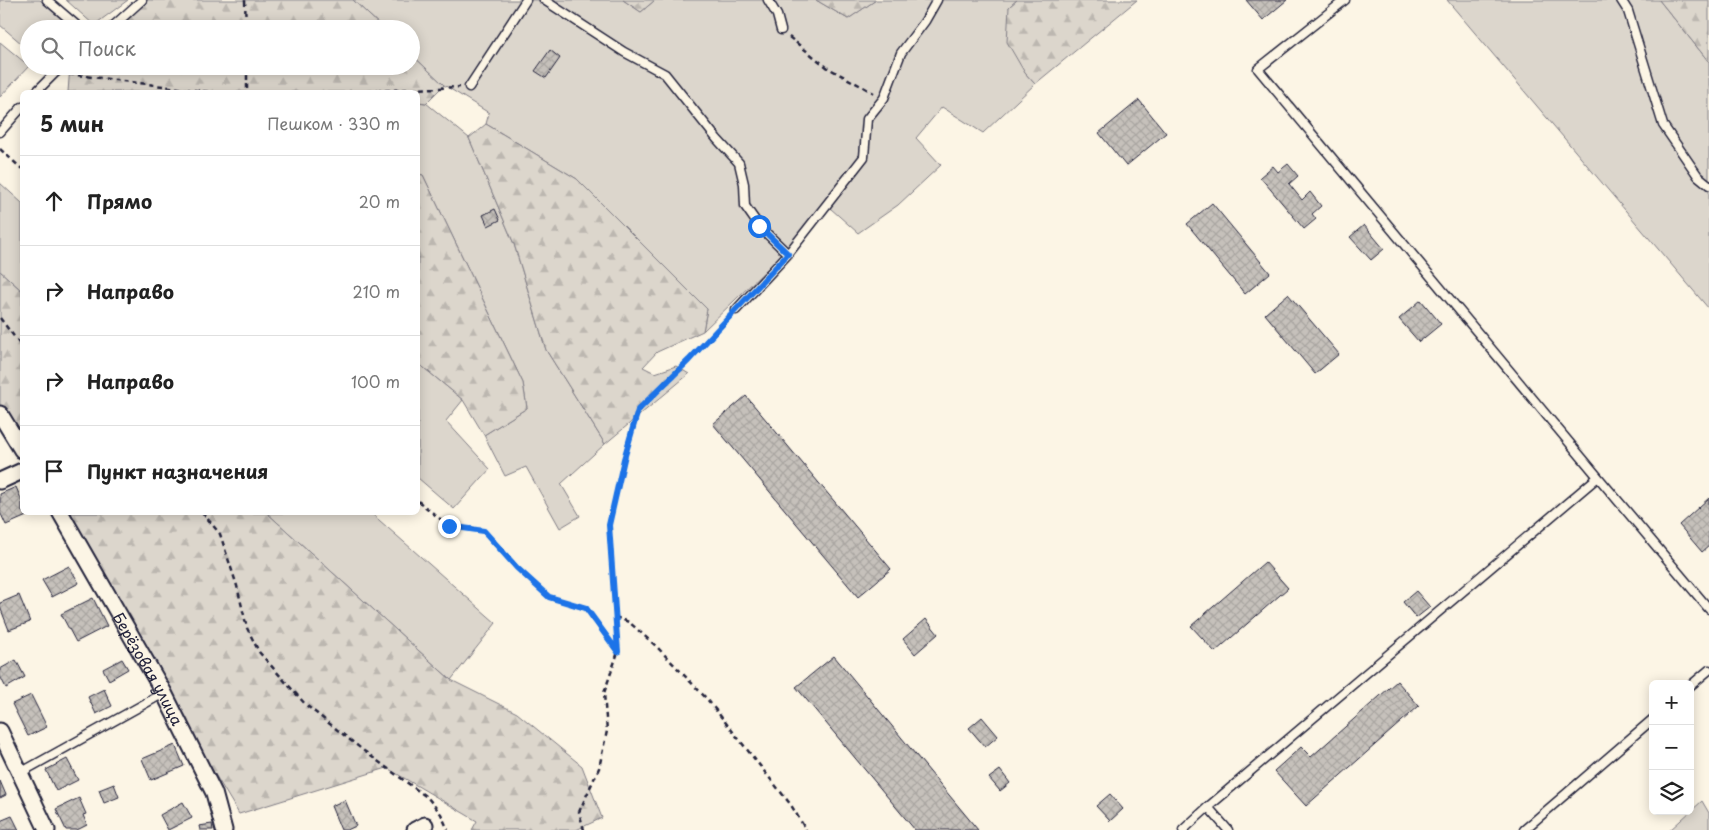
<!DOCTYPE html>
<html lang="ru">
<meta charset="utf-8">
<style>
:root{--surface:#fff;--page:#f6f6f6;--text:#222;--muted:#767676;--line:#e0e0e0}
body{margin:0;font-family:"Playpen Sans",sans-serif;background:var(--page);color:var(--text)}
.controls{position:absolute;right:15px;bottom:15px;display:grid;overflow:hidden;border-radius:8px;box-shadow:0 2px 12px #0003}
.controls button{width:45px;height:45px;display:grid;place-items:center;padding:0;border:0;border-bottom:1px solid var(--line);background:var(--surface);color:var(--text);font:25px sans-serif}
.stop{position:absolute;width:15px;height:15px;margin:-11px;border:4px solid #1a73e8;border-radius:50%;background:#fff}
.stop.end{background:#1a73e8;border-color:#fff;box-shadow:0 1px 5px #0008}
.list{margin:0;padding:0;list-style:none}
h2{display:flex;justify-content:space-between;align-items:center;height:65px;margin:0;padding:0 20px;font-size:21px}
h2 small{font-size:16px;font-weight:400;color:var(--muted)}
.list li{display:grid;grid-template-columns:32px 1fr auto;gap:15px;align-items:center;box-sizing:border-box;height:90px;padding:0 20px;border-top:1px solid var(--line)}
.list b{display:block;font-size:19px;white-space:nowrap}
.list em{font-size:16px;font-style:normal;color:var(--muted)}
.icon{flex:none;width:28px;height:28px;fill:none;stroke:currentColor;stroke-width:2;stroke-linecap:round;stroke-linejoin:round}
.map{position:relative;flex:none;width:1709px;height:830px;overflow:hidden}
.search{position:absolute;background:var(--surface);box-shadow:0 2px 12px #0003;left:20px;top:20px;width:400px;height:55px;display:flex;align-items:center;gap:12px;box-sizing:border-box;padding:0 18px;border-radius:28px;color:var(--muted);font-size:19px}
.panel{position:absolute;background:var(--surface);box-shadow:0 2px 12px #0003;left:20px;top:90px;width:400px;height:425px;border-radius:8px}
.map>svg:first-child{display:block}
.green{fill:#dcd6cc;stroke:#7f7c84}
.forest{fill:url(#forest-firs);stroke:#7f7c84}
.building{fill:url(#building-cross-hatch);stroke:#22223b}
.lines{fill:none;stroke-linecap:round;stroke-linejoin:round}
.service-casing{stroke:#22223b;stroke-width:11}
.minor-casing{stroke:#22223b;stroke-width:19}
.path{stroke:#22223b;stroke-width:2.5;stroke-dasharray:5 4;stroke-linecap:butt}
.service{stroke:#fcf5e5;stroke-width:8}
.minor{stroke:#fcf5e5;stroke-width:15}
.route{stroke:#1a73e8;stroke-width:6}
.labels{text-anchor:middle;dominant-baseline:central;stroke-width:4;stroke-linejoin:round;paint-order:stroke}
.street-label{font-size:15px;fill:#22223b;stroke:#fcf5e5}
</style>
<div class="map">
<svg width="1709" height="830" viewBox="0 0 1709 830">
<defs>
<pattern id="forest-firs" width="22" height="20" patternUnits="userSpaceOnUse" patternTransform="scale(1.25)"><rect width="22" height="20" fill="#dcd6cc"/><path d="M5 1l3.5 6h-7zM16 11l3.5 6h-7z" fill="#bcb7b0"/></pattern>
<pattern id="building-cross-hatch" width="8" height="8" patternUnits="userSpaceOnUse" patternTransform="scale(1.25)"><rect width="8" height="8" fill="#c6c1bb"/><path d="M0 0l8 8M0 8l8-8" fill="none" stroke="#aaa6a2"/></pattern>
</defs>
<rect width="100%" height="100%" fill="#fcf5e5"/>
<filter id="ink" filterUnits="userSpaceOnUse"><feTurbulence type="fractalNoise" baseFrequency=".02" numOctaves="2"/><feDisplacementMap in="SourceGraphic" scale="10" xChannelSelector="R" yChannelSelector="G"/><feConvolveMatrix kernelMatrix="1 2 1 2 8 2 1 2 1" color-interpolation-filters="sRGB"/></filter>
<g filter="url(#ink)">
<path class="green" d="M0,0H40L74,29H29V50L0,25Z
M66,0H128L94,25Z
M353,0H623L641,12L655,0H816L848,19L876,0H1017L1009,7L1025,73L1035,84L983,133L942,107L916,138L941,165L898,205L858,233L830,208L703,331L707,309L577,179L486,124L489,113L444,85L411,54V29H384Z
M1447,0H1659L1709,62V309Z
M0,42L29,66L0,97Z
M418,102L426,103L469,138L514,244L546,350L605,444L561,484L580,516L560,528L526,467L505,476L484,435L527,408L523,383L423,175L418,174Z
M0,183L22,203V291L0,271Z
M418,363L463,400L446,421L490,469L454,509L418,478Z
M267,513H371L496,623L451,680Z
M1702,801L1709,813V830H1670Z"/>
<path class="forest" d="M147,0H353L384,29H108Z
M623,0H655L641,12Z
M816,0H876L848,19Z
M1017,0H1137L1035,84L1025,73L1007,42L1009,7Z
M1659,0H1709V62Z
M411,54L444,85L426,103L418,102V92H68L70,66H411Z
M486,124L577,179L707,309L703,331L657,352L643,367L655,373L676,366L689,374L605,444L546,350L514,244L469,138Z
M418,174L423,175L523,383L527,408L484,435L463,400L418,363Z
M0,271L22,291V455L0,418Z
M57,513H267L451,680L517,713L582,766L602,818L576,830H472L477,821L387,768L239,814Z"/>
<path class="building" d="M1246,0H1287L1263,20Z
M550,50L560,58L546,78L535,71Z
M1139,100L1166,133L1126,166L1099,133Z
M1288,164L1298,176L1289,184L1302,200L1310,192L1321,206L1312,214L1316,219L1304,229L1260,177L1273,166L1278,172Z
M1212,203L1270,273L1245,294L1187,224Z
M495,209L500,220L488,226L483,215Z
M1364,225L1384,249L1371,260L1350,237Z
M1288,294L1339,354L1315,374L1265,314Z
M1421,300L1441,324L1419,342L1399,319Z
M746,396L891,569L858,597L713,424Z
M16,487L22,501V512H28L29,515L6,525L0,512V494Z
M1709,498V546L1702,552L1679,525Z
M1265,562L1288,588L1215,652L1191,626Z
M69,566L79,583L52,597L42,580Z
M1416,591L1430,607L1416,618L1403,602Z
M19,595L30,622L9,630L0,607V603Z
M93,598L107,626L76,642L61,614Z
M926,619L938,634L915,654L903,639Z
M834,656L978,830H915L796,687Z
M122,659L128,669L109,680L103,669Z
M16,660L25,677L6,688L0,676V669Z
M1397,681L1419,706L1306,806L1274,771L1301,747L1311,757Z
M104,689L112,706L96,714L88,697Z
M31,695L47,727L28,736L12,704Z
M982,717L998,736L985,747L969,728Z
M175,745L184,766L151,780L142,759Z
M67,759L78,780L56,791L46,770Z
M1000,770L1010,783L1000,791L989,778Z
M0,781L6,795L0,798Z
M114,784L119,797L104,803L99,790Z
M1110,794L1123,809L1110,821L1096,806Z
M79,798L86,814L83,815L87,825L77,830H66L56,809Z
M345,800L356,826L347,830H341L331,806Z
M183,802L192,818L168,830L160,815Z
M12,816L19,830H0V821Z
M212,824L213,830H200L199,826Z"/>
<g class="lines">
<g class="service-casing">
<path id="service" d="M47,0L81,29
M544,0L624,52L665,74L717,139L739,163L744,184L745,206L759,226L788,254
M768,0L777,15L781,30
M1621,0L1628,11L1663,125L1698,176L1709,185
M110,29L142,0
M469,87L526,0
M36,92L55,73L63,66
M0,132L22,107
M736,310L788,254L864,157L867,119L884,98L901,53L925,21L937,0
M1598,477L1709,609
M1690,686L1709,670
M20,773L164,693
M1208,807L1228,830
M1183,830L1208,807L1598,477L1258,69L1345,0
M1524,830L1653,719"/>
</g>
<g class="minor-casing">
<g id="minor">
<path d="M0,414L22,450"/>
<path d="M0,481L22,471"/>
<path id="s1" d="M60,512L164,693L214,793L224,830"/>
<path d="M0,731L47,830"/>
<path d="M415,830L425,825"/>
</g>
</g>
<path class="path" d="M245,0L246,29
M789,37L828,68L874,93
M247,66V92
M69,74L209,92
M349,92L460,87
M0,149L22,169
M0,318L22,347
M418,501L449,526L484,531L517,568L549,597L586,608L617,651
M202,512L220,534L237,586L247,628L259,652L306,705L364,751L428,798L441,814L448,830
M615,617L629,622L657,647L707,699L791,805L806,830
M584,830L579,812L599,768L607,731L604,693L618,652L609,525L624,459L638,410L689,360L730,317"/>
<use href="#service" class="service"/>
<use href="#minor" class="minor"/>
</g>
</g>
<g class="lines" filter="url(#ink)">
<path class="route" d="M449,526L484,531L517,568L549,597L586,608L618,652L609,525L624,459L638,410L689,360L788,254L759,226"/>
</g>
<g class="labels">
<g class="street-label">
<text stroke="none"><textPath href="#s1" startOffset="180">Берёзовая улица</textPath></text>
</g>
</g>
</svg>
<div class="controls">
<button>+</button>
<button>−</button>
<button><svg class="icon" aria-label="layers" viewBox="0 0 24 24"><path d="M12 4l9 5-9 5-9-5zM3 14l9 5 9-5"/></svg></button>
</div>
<div class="stop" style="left:759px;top:226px"></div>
<div class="stop end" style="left:449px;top:526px"></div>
<div class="search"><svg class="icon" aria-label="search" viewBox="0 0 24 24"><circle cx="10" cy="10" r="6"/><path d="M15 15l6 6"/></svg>Поиск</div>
<section class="panel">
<h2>5 мин<small>Пешком · 330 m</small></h2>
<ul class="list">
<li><svg class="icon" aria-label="ahead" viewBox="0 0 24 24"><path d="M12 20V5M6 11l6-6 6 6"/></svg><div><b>Прямо</b></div><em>20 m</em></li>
<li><svg class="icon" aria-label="right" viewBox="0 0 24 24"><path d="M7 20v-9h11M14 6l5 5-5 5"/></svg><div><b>Направо</b></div><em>210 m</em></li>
<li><svg class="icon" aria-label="right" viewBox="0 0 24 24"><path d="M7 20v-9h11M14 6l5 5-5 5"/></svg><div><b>Направо</b></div><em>100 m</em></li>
<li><svg class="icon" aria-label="arrive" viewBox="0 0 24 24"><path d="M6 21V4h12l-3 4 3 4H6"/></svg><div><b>Пункт назначения</b></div></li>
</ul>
</section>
</div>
